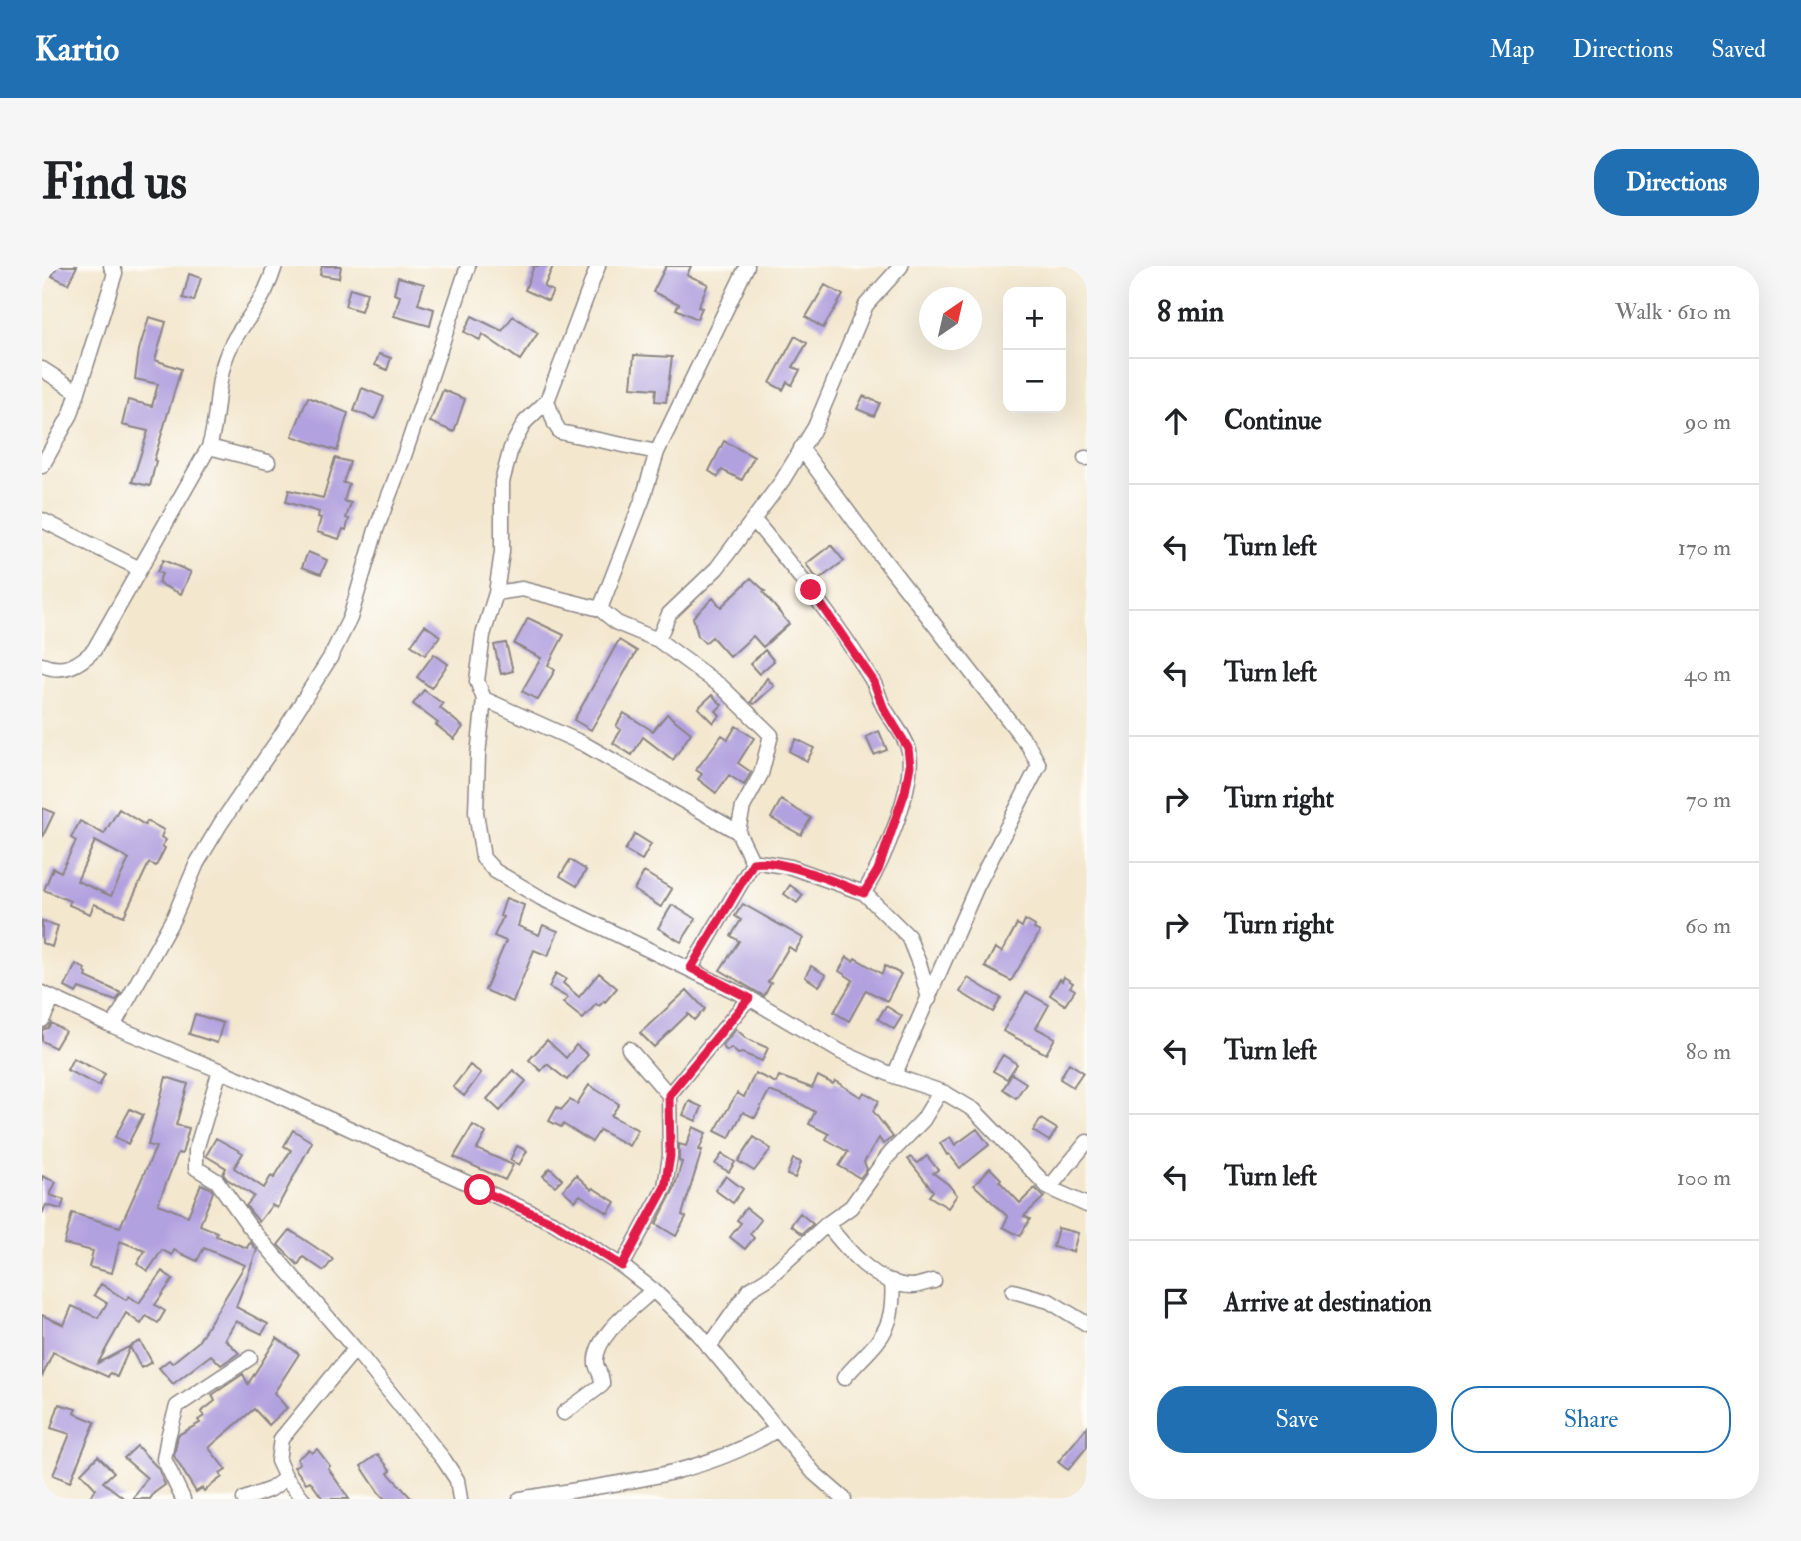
<!DOCTYPE html>
<meta charset="utf-8">
<style>
:root{--surface:#fff;--page:#f6f6f6;--text:#202124;--muted:#757577;--line:#e0e0e0;--accent:#1f6fb2}
body{margin:0;font-family:"IM FELL Double Pica",serif;background:var(--page);color:var(--text)}
.controls{position:absolute;right:21px;top:21px;display:grid;overflow:hidden;border-radius:14px;box-shadow:0 7px 28px #0002}
.controls button{width:63px;height:63px;display:grid;place-items:center;padding:0;border:0;border-bottom:2px solid var(--line);background:var(--surface);color:var(--text);font:35px sans-serif}
.compass{position:absolute;left:877px;top:21px;width:63px;height:63px;border-radius:50%;background:var(--surface);box-shadow:0 7px 28px #0002;rotate:34deg}
.stop{position:absolute;width:21px;height:21px;margin:-16px;border:5px solid #e11d48;border-radius:50%;background:#fff}
.stop.end{background:#e11d48;border-color:#fff;box-shadow:0 2px 7px #0008}
.list{margin:0;padding:0;list-style:none}
h2{display:flex;justify-content:space-between;align-items:center;height:91px;margin:0;padding:0 28px;font-size:30px}
h2 small{font-size:23px;font-weight:400;color:var(--muted)}
.list li{display:grid;grid-template-columns:46px 1fr auto;gap:21px;align-items:center;box-sizing:border-box;height:126px;padding:0 28px;border-top:2px solid var(--line)}
.list b{display:block;font-size:26px;white-space:nowrap}
.list em{font-size:23px;font-style:normal;color:var(--muted)}
.actions{display:flex;gap:14px;padding:21px 28px}
.actions a{flex:1;padding:16px 0;border:2px solid var(--accent);border-radius:28px;text-align:center;font-size:24px;color:var(--accent)}
.actions .main{background:var(--accent);color:#fff}
.icon{flex:none;width:38px;height:38px;fill:none;stroke:currentColor;stroke-width:2;stroke-linecap:round;stroke-linejoin:round}
.map{position:relative;flex:none;width:1045px;height:1233px;overflow:hidden;border-radius:28px}
header{display:flex;align-items:center;gap:42px;box-sizing:border-box;height:98px;padding:0 35px;background:var(--accent);color:#fff}
header strong{font-size:33px}
nav{display:flex;gap:38px;margin-inline-start:auto;font-size:24px}
.intro{display:flex;align-items:center;justify-content:space-between;box-sizing:border-box;height:168px;padding:0 42px}
h1{margin:0;font-size:49px}
.button{padding:18px 32px;border-radius:28px;background:var(--accent);color:#fff;font-size:24px;font-weight:700}
main{display:flex;gap:42px;padding:0 42px}
aside{flex:1;background:var(--surface);border-radius:28px;box-shadow:0 7px 28px #0002}
.map>svg:first-child{display:block}
.building{fill:#b2a1df;fill-rule:evenodd}
.lines{fill:none;stroke-linecap:round;stroke-linejoin:round}
.minor-casing{stroke:#8a8484;stroke-width:17}
.minor{stroke:#fff;stroke-width:14}
.route{stroke:#e11d48;stroke-width:9}
</style>
<header>
<strong>Kartio</strong>
<nav><a>Map</a><a>Directions</a><a>Saved</a></nav>
</header>
<div class="intro"><h1>Find us</h1><a class="button">Directions</a></div>
<main>
<div class="map">
<svg width="1045" height="1233" viewBox="0 0 1045 1233">
<rect width="100%" height="100%" fill="#fdfcf7"/>
<filter id="ink" filterUnits="userSpaceOnUse"><feTurbulence type="fractalNoise" baseFrequency=".0143" numOctaves="2"/><feDisplacementMap in="SourceGraphic" scale="14" xChannelSelector="R" yChannelSelector="G"/><feConvolveMatrix kernelMatrix="1 2 1 2 8 2 1 2 1" color-interpolation-filters="sRGB"/></filter>
<filter id="wash" filterUnits="userSpaceOnUse"><feTurbulence type="fractalNoise" baseFrequency=".00686" numOctaves="4" result="noise"/><feDisplacementMap in="SourceGraphic" scale="28" xChannelSelector="R" yChannelSelector="G"/><feGaussianBlur stdDeviation="1.57" result="paint"/><feColorMatrix in="noise" values="0 0 0 0 0 0 0 0 0 0 0 0 0 0 0 0 0 1.4 0 .05"/><feComposite in="paint" operator="in"/></filter>
<g filter="url(#wash)">
<rect width="100%" height="100%" fill="#f3e7ce"/>
<g id="blocks">
<path class="building" d="M15,0H35L26,18L10,10Z
M280,0H299L297,12L278,9Z
M492,0H511L502,21L511,25L506,35L483,24Z
M624,0H649L645,9L666,18L656,41L660,42L655,53L634,43L637,38L611,26Z
M147,8L159,12L152,35L141,32Z
M356,11L382,18L376,38L392,43L388,60L352,50L358,30L352,28Z
M783,19L801,29L781,62L764,51Z
M308,22L325,27L319,45L303,40Z
M430,50L460,65L471,50L496,67L478,94L440,68L438,74L422,66Z
M107,51L124,56L113,94L139,103L112,194L114,195L108,220L90,216L106,165L80,159L86,134L110,140L116,118L93,113L97,84Z
M753,70L765,77L751,101L758,104L750,119L745,116L741,124L728,117Z
M337,88L349,92L345,104L333,99Z
M592,89L630,91L624,136L613,135L614,123L589,121Z
M320,122L342,131L333,153L312,145Z
M401,124L423,133L412,166L388,156Z
M821,130L838,137L832,150L815,143Z
M266,131L306,147L295,185L250,170Z
M682,175L712,191L700,214L680,204L676,211L667,205Z
M293,192L308,196L301,217L307,218L302,235L309,237L304,252L307,253L304,264L301,263L297,273L275,266L279,252L276,251L277,246L244,236L247,224L281,232Z
M789,279L802,295L776,314L764,298Z
M266,286L285,294L279,308L260,301Z
M121,294L149,306L139,328L116,317L120,308L115,306Z
M709,312L723,325L721,326L747,358L721,381L711,370L688,391L670,371L663,377L656,370L651,351L671,332L679,341Z
M486,352L522,369L506,399L513,404L496,434L480,425L499,392L472,378Z
M383,359L398,370L383,389L369,379Z
M577,374L595,385L549,464L532,454Z
M464,377L471,405L459,408L452,379Z
M723,384L732,395L717,408L708,398Z
M392,388L406,398L389,422L375,411Z
M725,412L732,420L712,438L709,436Z
M382,424L401,438L398,442L421,461L412,473L394,459L396,457L371,438Z
M670,429L680,439L674,445L678,449L671,457L656,442Z
M582,447L611,465L625,448L649,467L631,494L601,471L590,489L571,477L579,464L574,460Z
M694,460L712,472L696,497L709,506L702,519L687,509L674,527L656,513L660,508L654,504L680,469L686,473Z
M837,465L845,484L832,489L824,471Z
M754,473L772,482L765,495L747,485Z
M739,534L769,552L759,569L729,552Z
M0,542L12,547L0,572Z
M77,543L103,559L105,555L122,564L119,571L124,574L120,580L123,582L114,600L107,597L82,650L52,638L48,648L27,639L28,635L2,624L11,602L19,606L34,575L29,572L38,555L62,568ZM53,575L87,593L69,630L35,615Z
M593,568L609,578L600,594L583,584Z
M528,594L544,604L535,620L518,610Z
M602,606L630,623L619,641L592,624Z
M748,619L761,629L755,637L742,628Z
M464,632L482,639L476,660L497,669L501,659L516,665L506,690L492,684L471,736L443,724L464,675L452,670L461,651L458,650Z
M701,638L761,672L753,685L747,681L726,716L729,717L722,730L678,704L697,675L689,670L699,654L693,650Z
M630,639L654,653L639,676L616,662Z
M983,654L993,660L992,663L998,666L969,715L943,701L953,682L960,686L975,658L980,661Z
M0,655L16,660L10,681L0,677Z
M805,691L811,695L813,692L840,708L843,700L859,708L845,735L824,724L807,755L792,746L811,714L797,705Z
M34,698L43,703L42,706L45,708L44,711L79,727L74,735L37,722L34,727L23,721Z
M769,700L784,709L777,720L763,711Z
M514,707L524,713L521,717L537,731L557,707L575,722L563,736L562,735L557,740L554,738L541,753L521,737L526,732L507,721Z
M1022,711L1031,717L1028,721L1033,724L1023,739L1008,729L1018,713L1020,715Z
M926,712L959,732L951,746L918,726Z
M645,724L663,743L652,754L646,748L612,781L598,767Z
M984,726L1007,739L994,762L1013,772L1004,788L961,765Z
M844,740L860,750L852,763L836,753Z
M153,748L181,757L175,777L147,768Z
M9,757L23,765L13,782L0,775V764L6,762Z
M694,763L705,773L726,782L720,795L700,787L696,788L689,782L685,785L680,780Z
M505,774L524,792L534,779L546,789L525,814L505,798L499,805L487,794Z
M961,789L975,798L965,813L951,805Z
M31,792L63,808L57,820L25,804Z
M1027,797L1041,806L1031,821L1018,813Z
M428,799L439,807L422,830L411,821Z
M471,804L484,815L458,845L445,833Z
M713,807L734,817L737,810L770,822L776,810L791,818L793,815L819,831L822,826L837,835L831,845L851,871L841,878L837,872L822,896L825,903L818,912L797,900L806,886L784,873L787,868L767,858L773,846L752,834L727,825L713,852L701,846L687,872L673,865L695,827L702,831Z
M970,808L984,817L974,832L961,823Z
M124,811L146,818L134,859L147,862L140,888L136,887L116,938L146,950L159,918L168,922L171,926L158,959L175,966L174,970L205,982L208,976L215,984L194,1041L226,1058L220,1068L194,1055L183,1073L197,1087L179,1099L169,1089L131,1118L117,1102L127,1094L130,1097L156,1076L203,999L162,982L155,995L132,984L130,989L120,984L106,1005L95,998L103,985L78,975L70,1007L47,1001L51,985L22,978L30,947L78,961L114,881L106,879Z
M547,819L577,838L569,850L596,864L587,880L558,864L550,876L521,858L519,861L507,855L515,841L519,844L528,834L535,838Z
M647,835L660,841L654,855L641,849Z
M88,843L101,849L86,878L73,871Z
M999,853L1015,863L1007,875L991,865Z
M431,859L444,867L435,883L471,899L463,914L412,891Z
M651,861L664,867L657,884H660L640,949L644,951L634,970L614,958L632,923L640,896L637,895V878L644,880Z
M935,863L947,879L918,902L907,888L905,889L898,877L908,871L913,879Z
M251,864L270,876L235,942L230,939L217,956L204,940L212,930L185,913L181,908L184,902L164,890L174,872L201,887L192,902L222,922L229,910L232,912L249,884L242,880Z
M712,871L729,883L712,905L696,895Z
M475,880L485,885L477,899L468,894Z
M680,888L693,896L687,906L673,898Z
M885,890L896,904L891,907L906,918L915,929L906,942L887,930L891,925L866,893L868,891L876,897Z
M751,893L759,896L753,912L745,909Z
M508,902L520,913L513,920L501,910Z
M948,902L959,913L957,915L978,937L993,922L1002,931L982,950L988,953L978,970L961,961L966,951L932,919Z
M534,909L550,924L551,922L573,936L566,947L538,929L533,935L521,924Z
M0,910L14,916L8,929L22,934L19,943L4,939L0,948Z
M684,910L701,923L691,937L673,924Z
M704,942L719,954L708,968L712,972L703,983L688,971L699,957L695,954Z
M758,947L771,958L760,968L749,959Z
M1016,962L1036,967L1031,986L1011,981Z
M248,964L291,993L282,1005L261,991L256,999L236,979Z
M120,1005L131,1013L113,1039L123,1045L116,1057L104,1050L99,1058L84,1047L56,1097L98,1075L110,1096L99,1102L88,1081L75,1111L68,1107L66,1111L11,1086L0,1111V1049L22,1059L30,1040L56,1052L65,1037L52,1029L59,1018L84,1034L87,1030L97,1037Z
M235,1072L257,1088L232,1127L245,1142L227,1159L212,1143L170,1179L167,1182L184,1204L178,1208L180,1211L162,1225L160,1222L154,1226L132,1190L136,1169L158,1157L156,1154L162,1150L159,1146L173,1135L170,1129L201,1108L206,1118Z
M17,1138L34,1143L32,1147L53,1156L28,1216L11,1209L28,1168L9,1162Z
M1045,1161V1181L1026,1204L1016,1196Z
M95,1180L116,1202L123,1219L112,1227L108,1233H91L105,1212L82,1192Z
M275,1183L288,1200L286,1202L307,1233H281L268,1215L264,1217L252,1201L258,1197L255,1193L267,1184L270,1187Z
M336,1188L349,1205L346,1207L370,1233H343L337,1227L319,1200Z
M56,1190L72,1206L61,1216L83,1233H46L54,1223L39,1207Z"/>
</g>
</g>
<g filter="url(#ink)">
<use href="#blocks" fill-opacity="0" stroke="#8a8484" stroke-width="2"/>
<g class="lines">
<g class="minor-casing">
<path id="minor" d="M556,0L505,135L513,158L518,166L615,186
M0,103L36,126
M167,181L226,196
M759,182L832,281L986,479L997,499L935,620L852,810
M1043,192H1045
M0,200L29,148L73,7L69,0
M0,254L98,303
M712,254C754,305 796,357 830,414C836,423 837,434 843,443C850,456 864,471 867,485C873,522 841,595 822,627
M454,327L460,286V216L469,182L483,156L505,135
M558,343L601,232L615,186L705,0
M616,374L627,348L675,302L740,215L773,161L824,39L859,0
M0,399C21,408 37,399 52,384L167,181C177,151 173,120 184,91C190,73 202,59 212,44C222,30 228,16 233,0
M442,433L542,478L696,566
M711,597L696,566L698,555L701,541L719,508L729,469L680,421L616,374L575,357L558,343L480,323L454,327L441,369L435,415L442,433L436,489L434,546L441,592L453,605L499,632L707,732L799,786L852,810L903,827L932,844L1007,922L1045,939
M711,597L717,596L749,601L822,627L866,670L878,700L887,733
M649,702L711,597
M0,727L71,760L222,823L512,957L580,1000L611,1024L656,1067L772,1207L802,1233
M0,754L11,732
M71,760L132,651L155,597L179,557L238,471L288,392L308,352L334,264L362,190L426,0
M178,804L154,884V902L175,915L207,960L313,1083L402,1194L415,1214L418,1233
M627,829L707,732
M1007,922L1045,876
M785,958C804,983 835,1020 870,1020C876,1020 885,1016 892,1015
M580,1000L623,921L628,890L627,829L587,783
M971,1025L1007,1035L1045,1058
M667,1081L707,1024L725,1013L785,958L809,941L845,891L881,854L898,826
M802,1112C834,1075 854,1069 850,1015
M522,1147L560,1119C561,1110 556,1106 554,1098C551,1070 593,1041 611,1024
M141,1233L122,1193L126,1171L135,1140L208,1092
M202,1233L229,1223L244,1212
M261,1233L244,1212L236,1195L239,1173L313,1083
M478,1233C565,1218 658,1212 734,1164"/>
</g>
<use href="#minor" class="minor"/>
</g>
</g>
<g class="lines" filter="url(#ink)">
<path class="route" d="M438,924L512,957L580,1000L623,921L628,890L627,829L707,732L649,702L711,597C737,591 796,618 822,627L836,604L863,526L868,500L866,482L841,441L832,416L769,324"/>
</g>
</svg>
<div class="controls">
<button>+</button>
<button>−</button>
</div>
<svg class="compass" viewBox="-18 -18 36 36"><path d="M0-13l5 13h-10z" fill="#e53935"/><path d="M0 13l5-13h-10z" fill="#757577"/></svg>
<div class="stop" style="left:438px;top:924px"></div>
<div class="stop end" style="left:769px;top:324px"></div>
</div>
<aside>
<h2>8 min<small>Walk · 610 m</small></h2>
<ul class="list">
<li><svg class="icon" aria-label="ahead" viewBox="0 0 24 24"><path d="M12 20V5M6 11l6-6 6 6"/></svg><div><b>Continue</b></div><em>90 m</em></li>
<li><svg class="icon" aria-label="left" viewBox="0 0 24 24"><path d="M17 20v-9H6M10 6l-5 5 5 5"/></svg><div><b>Turn left</b></div><em>170 m</em></li>
<li><svg class="icon" aria-label="left" viewBox="0 0 24 24"><path d="M17 20v-9H6M10 6l-5 5 5 5"/></svg><div><b>Turn left</b></div><em>40 m</em></li>
<li><svg class="icon" aria-label="right" viewBox="0 0 24 24"><path d="M7 20v-9h11M14 6l5 5-5 5"/></svg><div><b>Turn right</b></div><em>70 m</em></li>
<li><svg class="icon" aria-label="right" viewBox="0 0 24 24"><path d="M7 20v-9h11M14 6l5 5-5 5"/></svg><div><b>Turn right</b></div><em>60 m</em></li>
<li><svg class="icon" aria-label="left" viewBox="0 0 24 24"><path d="M17 20v-9H6M10 6l-5 5 5 5"/></svg><div><b>Turn left</b></div><em>80 m</em></li>
<li><svg class="icon" aria-label="left" viewBox="0 0 24 24"><path d="M17 20v-9H6M10 6l-5 5 5 5"/></svg><div><b>Turn left</b></div><em>100 m</em></li>
<li><svg class="icon" aria-label="arrive" viewBox="0 0 24 24"><path d="M6 21V4h12l-3 4 3 4H6"/></svg><div><b>Arrive at destination</b></div></li>
</ul>
<div class="actions"><a class="main">Save</a><a>Share</a></div>
</aside>
</main>
